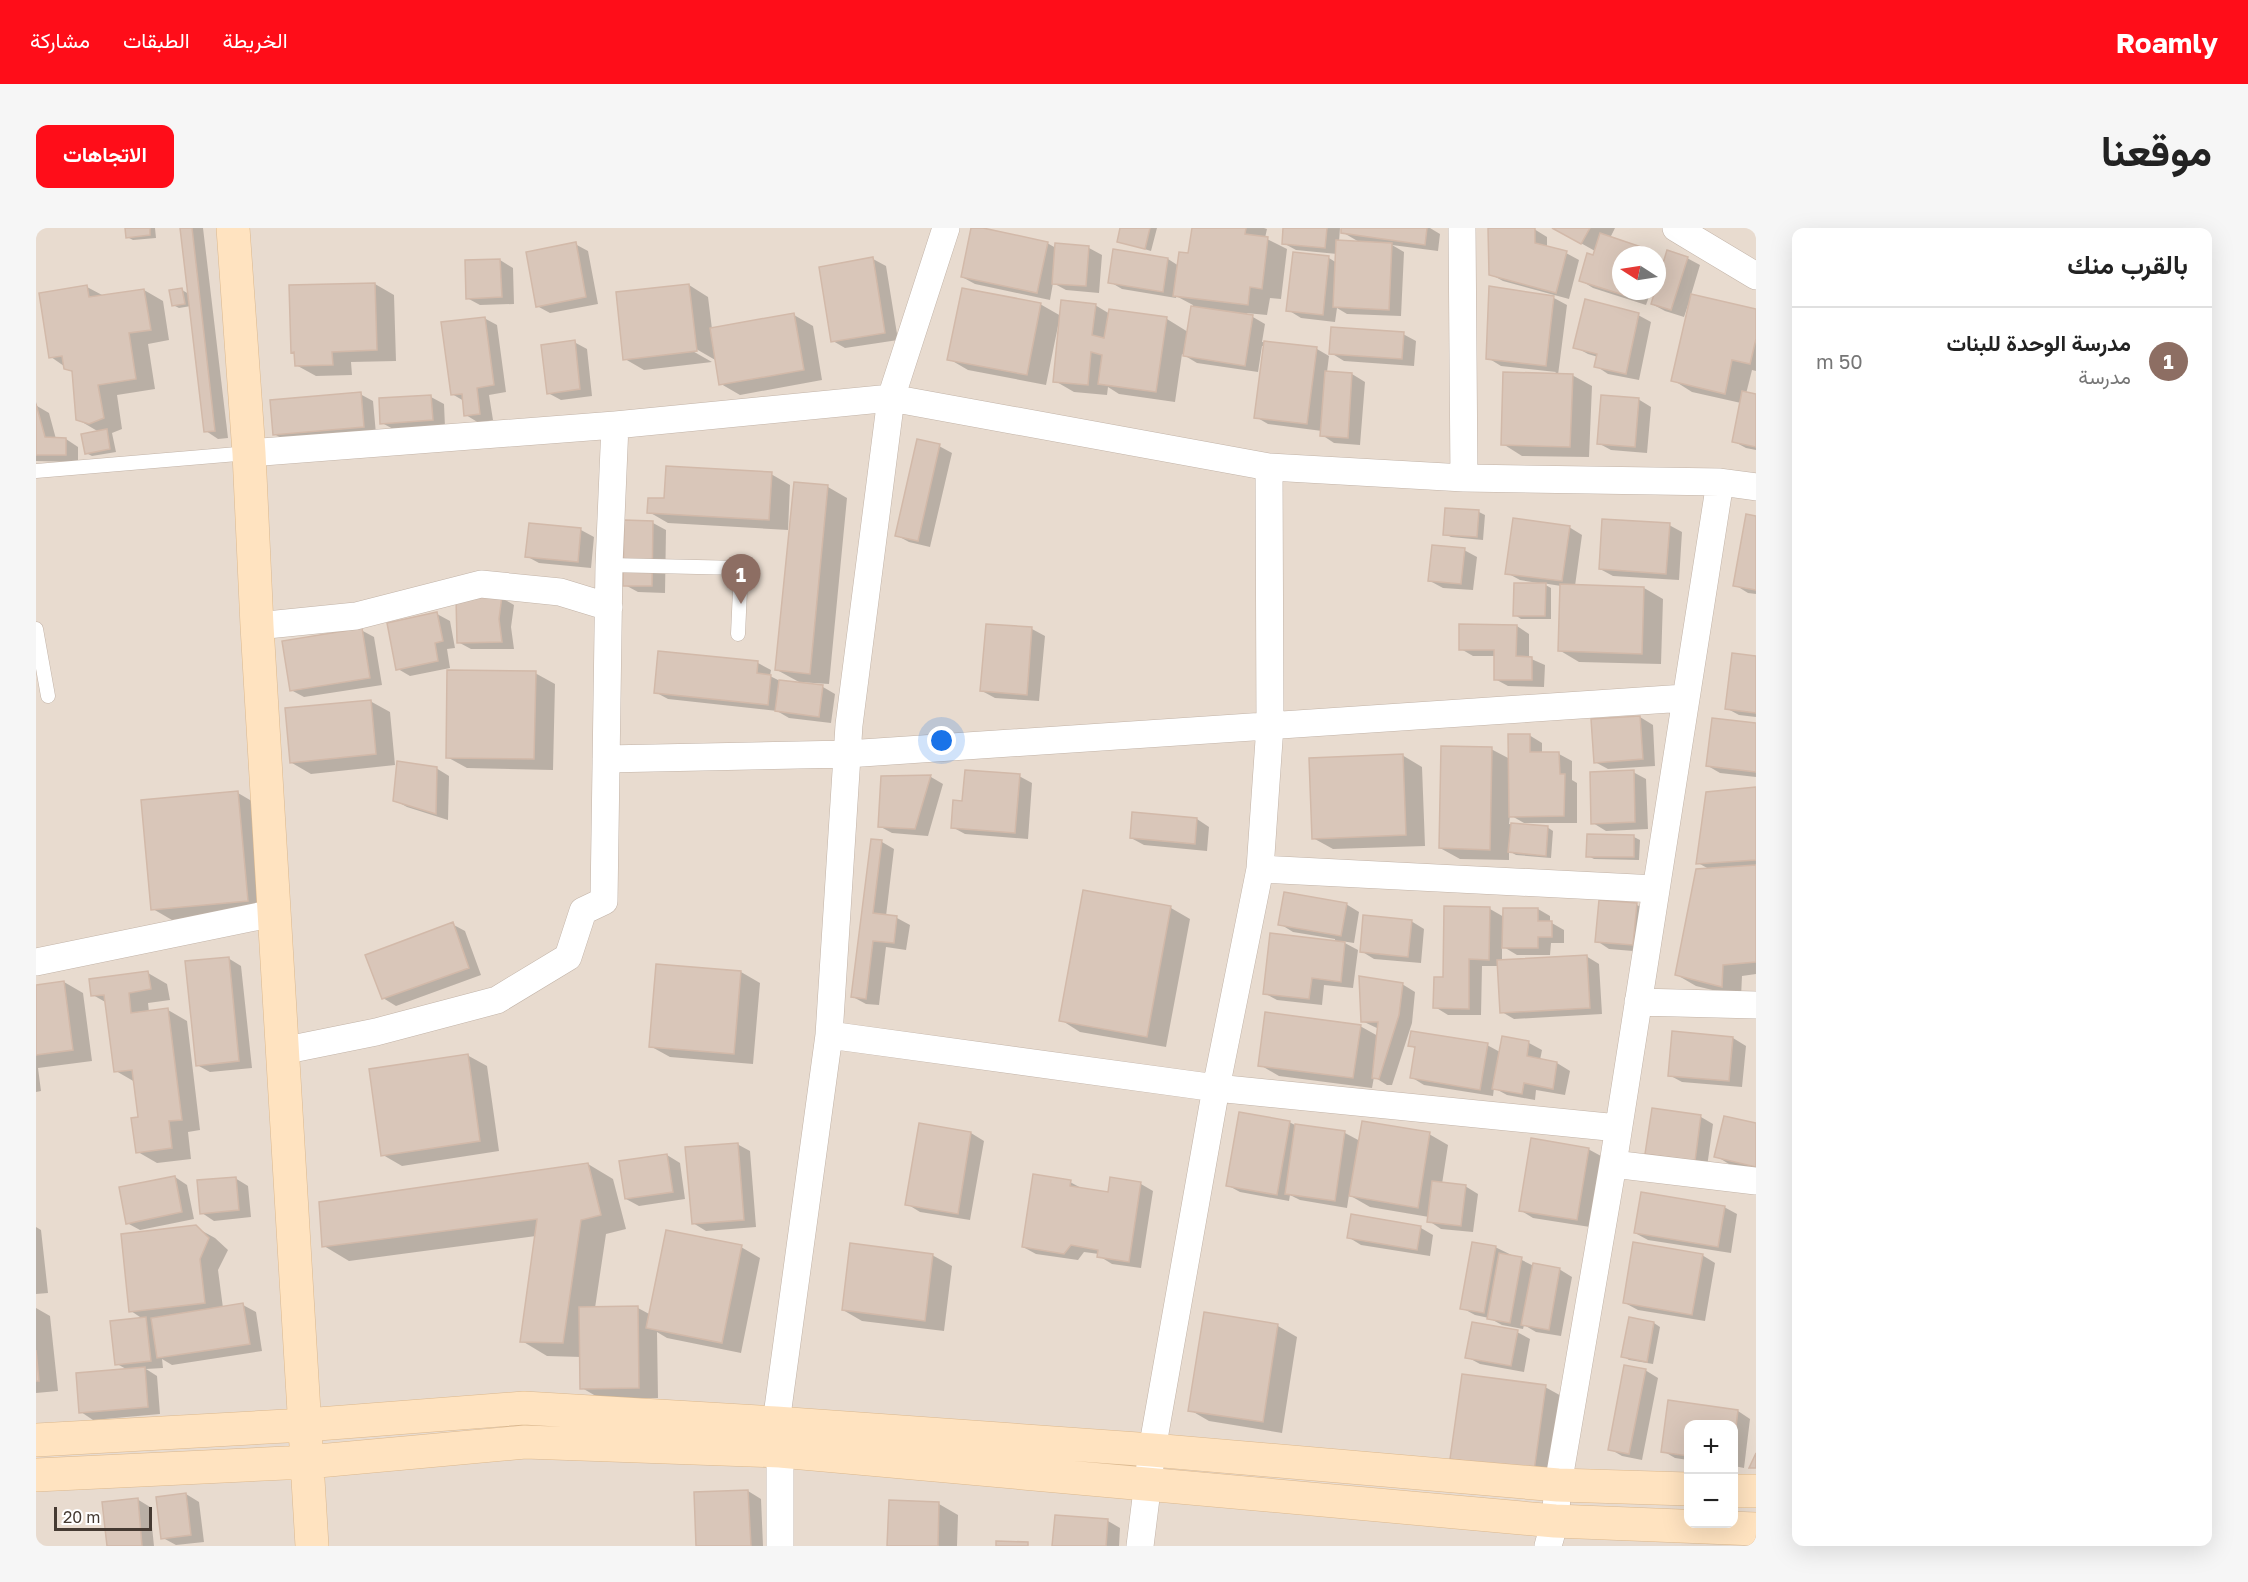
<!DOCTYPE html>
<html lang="ar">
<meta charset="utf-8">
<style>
:root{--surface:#fff;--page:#f6f6f6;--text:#222;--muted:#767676;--line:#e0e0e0;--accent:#ff0d19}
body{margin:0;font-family:"Golos Text",Vazirmatn,sans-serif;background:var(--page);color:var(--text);direction:rtl}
.controls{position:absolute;right:18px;bottom:18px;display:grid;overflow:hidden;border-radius:12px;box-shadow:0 6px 24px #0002}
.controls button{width:54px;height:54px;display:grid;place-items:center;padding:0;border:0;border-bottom:2px solid var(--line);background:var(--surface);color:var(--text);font:30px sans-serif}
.compass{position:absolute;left:1576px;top:18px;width:54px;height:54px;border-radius:50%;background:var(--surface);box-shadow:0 6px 24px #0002;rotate:282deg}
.scale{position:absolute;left:18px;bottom:15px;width:98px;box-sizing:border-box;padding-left:6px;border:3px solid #453a32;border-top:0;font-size:16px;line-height:21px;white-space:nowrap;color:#453a32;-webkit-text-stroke:4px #fff;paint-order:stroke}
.you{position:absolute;left:906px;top:513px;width:21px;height:21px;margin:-15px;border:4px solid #fff;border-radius:50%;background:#1a73e8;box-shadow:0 0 0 9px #1a73e833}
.badge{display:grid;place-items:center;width:39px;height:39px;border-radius:50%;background:var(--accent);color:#fff;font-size:20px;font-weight:700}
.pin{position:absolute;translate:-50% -50px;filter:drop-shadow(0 2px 3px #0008)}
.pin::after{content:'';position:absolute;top:32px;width:21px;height:18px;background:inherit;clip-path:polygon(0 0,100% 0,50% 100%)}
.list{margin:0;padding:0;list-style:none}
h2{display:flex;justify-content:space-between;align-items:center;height:78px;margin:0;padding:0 24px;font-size:26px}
h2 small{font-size:20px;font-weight:400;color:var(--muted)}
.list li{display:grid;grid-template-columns:39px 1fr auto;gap:18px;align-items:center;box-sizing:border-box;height:108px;padding:0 24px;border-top:2px solid var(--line)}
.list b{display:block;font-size:22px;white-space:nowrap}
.list p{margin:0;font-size:20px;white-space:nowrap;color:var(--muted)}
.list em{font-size:20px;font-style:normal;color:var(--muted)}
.map{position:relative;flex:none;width:1720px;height:1318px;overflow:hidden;direction:ltr;border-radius:12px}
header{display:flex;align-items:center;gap:36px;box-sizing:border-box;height:84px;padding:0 30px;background:var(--accent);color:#fff}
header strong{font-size:28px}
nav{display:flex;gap:33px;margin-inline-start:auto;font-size:21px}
.intro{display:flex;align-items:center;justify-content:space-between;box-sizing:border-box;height:144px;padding:0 36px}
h1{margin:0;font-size:42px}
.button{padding:15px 27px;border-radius:12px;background:var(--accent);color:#fff;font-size:21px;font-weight:700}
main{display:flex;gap:36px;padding:0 36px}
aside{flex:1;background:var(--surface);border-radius:12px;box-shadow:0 6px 24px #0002}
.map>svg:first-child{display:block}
.residential{fill:#e8dbcf;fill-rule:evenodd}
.shadow{fill:#0003}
.building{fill:#d9c6b9;stroke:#d2b9a9;stroke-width:1.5}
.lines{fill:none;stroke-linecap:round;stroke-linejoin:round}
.lane-casing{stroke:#c2b3a7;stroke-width:15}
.street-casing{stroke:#c2b3a7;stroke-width:28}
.secondary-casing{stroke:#dbb88e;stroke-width:34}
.lane{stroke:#fff;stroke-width:14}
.street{stroke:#fff;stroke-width:27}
.secondary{stroke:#ffe3c0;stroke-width:33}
</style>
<header>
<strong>Roamly</strong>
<nav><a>الخريطة</a><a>الطبقات</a><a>مشاركة</a></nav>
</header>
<div class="intro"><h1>موقعنا</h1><a class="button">الاتجاهات</a></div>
<main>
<aside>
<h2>بالقرب منك<small></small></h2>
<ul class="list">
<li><span class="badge" style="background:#8d6e63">1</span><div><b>مدرسة الوحدة للبنات</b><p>مدرسة</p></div><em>50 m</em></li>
</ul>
</aside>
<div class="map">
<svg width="1720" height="1318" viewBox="0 0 1720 1318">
<rect width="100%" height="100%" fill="#f3eae2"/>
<path class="residential" d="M0,0H1720V1318H0ZM1585,27H1621V63H1585ZM1652,1196H1698V1296H1652Z"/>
<path class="shadow" d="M91,0H119L120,10L97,12L91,9Z
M145,0H167L192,210L182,211L170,203L155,78L143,80L137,77L146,62L153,66Z
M937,0L1011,15L1020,20H1053L1066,27L1063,65L1030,62L1017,55L1014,72L939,56L926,49Z
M1086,0H1121L1115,23L1082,13Z
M1158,0H1228L1231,1L1229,10L1251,21L1245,71L1234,70L1231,87L1210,85L1229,96L1226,114L1281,121L1293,128L1291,144L1316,146L1329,154L1324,217L1298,215L1286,207V203L1232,196L1220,189L1229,118H1226L1222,144L1161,135L1146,126L1139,174L1083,166L1072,159L1071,167L1038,164L1019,153L1024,99L1022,98L1010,157L932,142L913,131L1004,76L1025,88L1059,77L1074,86L1131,91L1152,104L1157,77L1140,68V70L1086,61L1074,54L1132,31L1143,38L1153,27Z
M1249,0H1304L1303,14L1325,15L1306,4L1307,0H1394L1404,6L1402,23L1356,17L1368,24L1365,88L1311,86L1301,80L1299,94L1265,90L1252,82L1293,30L1301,35V26L1260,22L1247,15Z
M1453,0L1498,1L1511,9V20L1530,25L1543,32L1533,71L1467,53L1454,46Z
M1518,0H1579L1574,10L1619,27H1585V63H1615L1610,77L1557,60L1544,52L1559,23Z
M539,16L552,23L562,76L514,85L501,78Z
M1621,28L1626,31L1621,45Z
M1651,30L1664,37L1655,67L1720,83V143L1716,142L1710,166L1720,168V222L1710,220L1697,213L1705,175L1656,164L1637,152L1654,78L1652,77L1648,89L1629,83L1616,76L1621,60Z
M837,31L850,38L862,112L809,120L797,113Z
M464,32L477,40L478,76L444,77L431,70Z
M339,56L358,67L360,133L315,134L316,147L280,148L260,137V126L256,124Z
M653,57L672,69L676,101L758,87L777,98L786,152L704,167L685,156L681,133L655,118L653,121L676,134L608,142L589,131Z
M51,59L68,68L108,62L127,73L133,112L112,116L119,161L81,167L86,201L76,205L80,224L56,228L50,225L63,204L41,191L38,145L15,129Z
M1455,59L1518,70L1531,77L1522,147H1536L1556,158L1553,229L1486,228L1467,216L1520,144L1465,138L1452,130Z
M1602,87L1615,94L1603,152L1572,146L1560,138L1562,129L1552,126L1539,119Z
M448,90L461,97L470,164L453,167L457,192L443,195L430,187L428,173L416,166Z
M1367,106L1380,113L1378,138L1308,133L1295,125Z
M538,114L551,121L556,168L525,172L512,165Z
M324,166L337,173L340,206L251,213L238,206Z
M395,169L408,176L409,199L359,202L346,195Z
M1602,171L1615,179L1611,225L1575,222L1562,215Z
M0,174L1,178L13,185L20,211H30L42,219V234L0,233Z
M903,218L916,225L894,319L873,314L860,307Z
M735,246L754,257L752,302L632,295L613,284L629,272Z
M792,259L811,270L793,456L763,454L741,442Z
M1443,284L1449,287L1447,312L1415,309L1409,306Z
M1720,289V366L1712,365L1699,357Z
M617,295L630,302L629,365L602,364L589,357Z
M494,297L545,302L558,309L555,340L503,335L490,328Z
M1633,297L1646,304L1643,352L1577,348L1564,341Z
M1533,299L1546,307L1539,358L1608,360L1627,371L1625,436L1543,434L1523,422L1525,358L1506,355L1515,360V391H1485L1479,387L1502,355L1484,352L1471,345Z
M1428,322L1441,329L1437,362L1407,360L1394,353Z
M466,370L478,377L475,399L478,421H435L422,414Z
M401,386L414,393L419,420L411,421L414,440L374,448L362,441Z
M951,397L996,401L1009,408L1003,473L959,470L946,463Z
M1481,398L1493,406V430L1509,437L1508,459L1472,458L1459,451L1460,428H1437L1425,421Z
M325,402L338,409L346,457L268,469L255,462Z
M624,425L722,435L735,442L734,448L744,453L787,459L799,466L795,495L753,490L741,483L632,471L619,464Z
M1720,430V489L1703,487L1690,480Z
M499,445L519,456L517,542L431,540L411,529Z
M334,473L354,484L359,537L275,546L256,535Z
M1604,489L1617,497L1619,538L1572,541L1559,534Z
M1720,497V549L1684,545L1672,538Z
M1493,507L1506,515V526H1523L1536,533V552L1541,555V595H1488L1474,587L1473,596L1511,599L1517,603L1515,630L1480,627L1473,623V632L1424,631L1404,620L1455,521L1474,531Z
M1366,527L1386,539L1389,618L1297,621L1277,610Z
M400,540L413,548L412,592L371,579L358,572Z
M1597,544L1610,551L1612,601L1570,603L1557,595Z
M983,548L996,555L992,611L929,606L916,599L928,575Z
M895,549L907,556L892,608L856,605L843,598L846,550Z
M1720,560V746L1706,748L1705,769L1660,758L1641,747L1673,641L1662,635Z
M202,565L221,576L230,683L136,692L117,681Z
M1161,591L1173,599L1171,623L1108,617L1095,610Z
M1598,609L1604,612L1603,632L1558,631L1552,628Z
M846,614L858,621L850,688L861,690L874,697L870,722L850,719L843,777L830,776L817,769Z
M1310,676L1323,684L1318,715L1305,713L1322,722L1317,760L1288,757L1286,777L1241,772L1228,765L1299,714V711L1257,704L1244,696Z
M1601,677L1614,684L1609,724L1573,721L1561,713Z
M1135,680L1154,691L1130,819L1044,804L1025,792Z
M1454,681L1468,689L1502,681L1514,688V694L1528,702V715H1515L1514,727H1481L1466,718V734L1550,728L1563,736L1566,786L1478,791L1466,784L1463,738H1446L1445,787H1412L1399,779L1409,751Z
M1375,693L1388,701L1385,735L1338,731L1325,723Z
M416,696L429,703L445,747L360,778L347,770Z
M192,730L205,738L216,840L174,844L161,837Z
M705,744L724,755L717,836L634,829L614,818Z
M112,745L131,756L134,772L112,775L113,784L132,782L151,793L164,902L152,904L155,931L121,935L102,924L103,891L99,854L80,843L71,775L57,767Z
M28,754L47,765L56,833L2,840L5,863L0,864V758Z
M1366,756L1379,764L1376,795L1356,857H1351L1338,849L1336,860L1243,848L1224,837L1324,798L1342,808L1343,801L1326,793Z
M1697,810L1710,818L1706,859L1646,854L1633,847Z
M1493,815L1506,822L1504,832L1521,835L1534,843L1529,867L1500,862L1499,872L1471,867L1458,860L1457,868L1388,857L1375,849L1380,821L1374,817H1451L1464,824Z
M431,827L451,838L463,923L366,938L347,927Z
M1665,889L1677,896L1671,939L1624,932L1611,925Z
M1253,894L1259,897L1309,905L1324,913L1393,906L1412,917L1406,956L1429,958L1442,966L1437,1004L1405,1001L1393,993V989L1334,979L1313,967L1311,980L1264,972L1254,967L1253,973L1204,964L1191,957Z
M885,897L935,905L948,913L934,992L884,984L871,976Z
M1720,897V942L1693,936L1680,928Z
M701,916L714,923L720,999L670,1003L657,995Z
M1552,921L1565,928L1554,999L1497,990L1484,982Z
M631,927L644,935L649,971L603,978L590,971Z
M552,936L577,951L590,1001L570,1006L559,1080H602L615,1087L705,1019L724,1030L705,1125L631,1110L621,1104L622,1170L565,1171L546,1160L545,1129L511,1128L486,1113L500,1008L313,1033L288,1018Z
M139,949L151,957L158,991L104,1002L91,995Z
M199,950L212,958L215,989L178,993L166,985Z
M1034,954L1047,961L1073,966L1105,956L1117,963L1105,1040L1076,1036L1063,1028V1026L1048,1024L1042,1032L1000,1026L987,1019Z
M1688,979L1701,986L1695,1025L1612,1012L1599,1005Z
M0,999L5,1002L12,1065L0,1066Z
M159,999L179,1010L192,1022L182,1042L187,1080L207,1077L220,1084L226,1123L136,1137L126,1131L127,1140L110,1141L121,1148L124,1186L57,1192L45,1184L92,1142L81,1136L107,1091L95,1083Z
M1385,1000L1397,1007L1394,1028L1325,1017L1312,1009Z
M1459,1019L1498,1038L1523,1041L1536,1049L1525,1108L1500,1104L1488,1097L1487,1101L1466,1097L1453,1090L1439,1087L1426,1080Z
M896,1027L916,1038L908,1103L826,1093L807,1082Z
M1666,1027L1679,1035L1669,1093L1602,1082L1589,1075Z
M0,1080L14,1088L22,1163L0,1165Z
M1594,1091L1618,1095L1624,1099L1617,1136L1593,1132L1587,1128Z
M1242,1098L1261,1109L1246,1205L1173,1193L1154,1182Z
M1481,1104L1494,1111L1488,1144L1444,1136L1431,1129Z
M1609,1142L1622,1150L1606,1232L1586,1228L1574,1221Z
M1509,1159L1529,1170L1517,1253L1435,1241Z
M1633,1174L1702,1183L1714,1191L1708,1240L1698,1238V1196H1652V1232L1639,1230L1627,1223Z
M712,1263L725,1271L727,1318H662L660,1266Z
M150,1266L163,1274L168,1314L140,1317L127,1310Z
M101,1271L114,1279L118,1318H72L68,1275Z
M854,1274L903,1276L922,1287L921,1318H852Z
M1020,1289L1072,1293L1084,1300L1083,1318H1018Z"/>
<path class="building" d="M89,0H114V7L90,10Z
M144,0H156L179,203L168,204Z
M935,0H947L1012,14L1001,65L925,49Z
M1084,0H1114L1109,21L1081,14Z
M1156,0H1210L1209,6L1232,9L1226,61L1214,59L1212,77L1137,68L1143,24L1152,25Z
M1247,0H1291L1289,20L1246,16Z
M1305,0H1391L1389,17L1305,5Z
M1452,0H1499V15L1531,23L1520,65L1453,47Z
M1516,0H1554L1545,16Z
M1564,5L1614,22L1612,27H1585V63H1599L1597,70L1543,53L1551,25L1557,27Z
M1300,12L1356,15L1353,82L1297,79Z
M540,14L550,69L500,79L490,24Z
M1019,15L1053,18L1050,58L1016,56Z
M1077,21L1132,30L1127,64L1072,55Z
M1631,22L1652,29L1635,82L1615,76L1619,63H1621V55Z
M1257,24L1293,28L1287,87L1250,83Z
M837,29L849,105L795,114L783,39Z
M464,31L466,69L430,71L429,32Z
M339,55L341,122L296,124L297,137L259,138L258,124L255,125L253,57Z
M653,56L661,123L587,132L580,64Z
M51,57L53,69L108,61L115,102L93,105L100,151L62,157L68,190L53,196L40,192L36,143L28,141L26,128L13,130L3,65Z
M1453,58L1518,68L1510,138L1450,131Z
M146,60L149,76L136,78L133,62Z
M926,60L1005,75L991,147L911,132Z
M1655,66L1720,81V111L1714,136L1696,132L1689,166L1635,153Z
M1549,71L1603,85L1590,146L1558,139L1561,126L1537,120Z
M1025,72L1060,76L1056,107L1068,110L1073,81L1131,89L1120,164L1062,156L1066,127L1055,124L1052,157L1017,154Z
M1155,78L1217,87L1209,138L1147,128Z
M758,85L768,142L683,157L674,100Z
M449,89L458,157L441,160L444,186L428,188L426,166L415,167L405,94Z
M1295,99L1368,104L1366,131L1293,126Z
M539,112L544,161L511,166L505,117Z
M1228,113L1281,119L1271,196L1218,190Z
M1289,143L1316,145L1312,210L1284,208Z
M1467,144L1537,146L1534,219L1465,217Z
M1706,163L1720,166V219L1696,214Z
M325,164L328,199L237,207L234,172Z
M395,167L397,192L344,196L343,170Z
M1565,167L1603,170L1599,219L1561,216Z
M0,176L9,209L30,210V227H0Z
M71,201L74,221L49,226L45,206Z
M881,211L904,216L882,313L859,308Z
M630,238L736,244L733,292L611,285L612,270H628Z
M758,254L792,257L774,446L739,442Z
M1409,280L1443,282L1441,309L1407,307Z
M1710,286L1720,288V362L1697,358Z
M1477,290L1534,298L1526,353L1469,346Z
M1566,291L1634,295L1630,346L1563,341Z
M588,292L617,293L616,358H587Z
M493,295L545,300L542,334L489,329Z
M1396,317L1429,320L1425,356L1392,353Z
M1478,355H1510L1509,388H1477Z
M1524,356L1608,359L1606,426L1522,423Z
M466,368L463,391L466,414L421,415L420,369Z
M401,384L407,413L399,415L402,433L360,442L351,395Z
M950,396L996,399L991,467L944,463Z
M1423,396L1481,397L1480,428L1496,429V452H1458V422H1423Z
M326,400L334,450L254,463L246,413Z
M622,423L722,433L721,445L735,447L732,477L618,465Z
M1696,425L1720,428V485L1689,481Z
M411,442L500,443L498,531L410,530Z
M743,452L787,457L783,489L739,483Z
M335,472L340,526L254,535L249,480Z
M1604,488L1607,531L1558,535L1555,491Z
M1676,490L1720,495V544L1670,538Z
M1472,506H1494V524H1523L1524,546H1529L1528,588L1473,589Z
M1405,518L1456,519L1454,622L1403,620Z
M1367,526L1370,607L1276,611L1273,530Z
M361,533L401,539L400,586L357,573Z
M929,542L984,546L979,605L915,600L917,572L926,573Z
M1598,542L1599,594L1555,596L1554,544Z
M895,547L879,601L842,599L845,548Z
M1720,559V632L1660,636L1670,564Z
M202,563L212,673L115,682L105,572Z
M1096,584L1161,590L1159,616L1094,610Z
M1475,595L1512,598L1510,628L1472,624Z
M1551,606L1598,607V629H1550Z
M835,611L846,612L837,685L861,688L858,715L837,713L830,771L815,769Z
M1720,637V734L1687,737L1686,759L1639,747L1660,641Z
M1047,662L1135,678L1111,809L1023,793Z
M1248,664L1311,675L1305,708L1242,697Z
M1563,672L1601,675L1597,717L1559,714Z
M1408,678L1454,679L1453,732L1433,731V781L1397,780L1398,749H1407Z
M1467,680H1502V693H1516V709H1502V720H1466Z
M1327,687L1376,692L1372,729L1324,724Z
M417,694L433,740L346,771L329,727Z
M1234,705L1309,714L1305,754L1276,750L1273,771L1227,766Z
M1551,727L1554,780L1464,785L1461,732Z
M193,729L203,833L160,838L149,733Z
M620,736L705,743L698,826L613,819Z
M112,743L115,761L93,765L95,785L132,780L146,892L133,893L136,920L100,925L95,890L102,889L96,842L78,844L68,767L55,768L53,751Z
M1323,748L1367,755L1363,787L1343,851L1336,850L1342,794H1325Z
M28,753L37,822L0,827V757Z
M1229,784L1325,797L1317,850L1222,838Z
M1375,803L1452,815L1444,862L1374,850L1379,819L1372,818Z
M1636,803L1697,809L1693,853L1632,848Z
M1466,808L1493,813L1491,828L1521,834L1517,861L1488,855L1486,866L1456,861Z
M432,826L444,913L345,928L333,841Z
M1616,880L1665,887L1659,933L1609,926Z
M1203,884L1254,893L1241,967L1190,958Z
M1688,888L1720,895V939L1678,929Z
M1326,893L1394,904L1382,980L1313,968Z
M883,895L935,904L922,986L869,977Z
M1259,896L1309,903L1299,973L1249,966Z
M1495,910L1553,920L1541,992L1483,983Z
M702,915L708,992L656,996L649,919Z
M631,926L637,964L589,971L583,933Z
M552,935L565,987L545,992L527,1115L484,1114L501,991L286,1019L283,974Z
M997,946L1035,952L1034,958L1072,964L1074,949L1105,954L1093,1034L1061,1029L1062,1022L1035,1017L1028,1026L986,1019Z
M139,948L146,984L90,996L83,959Z
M200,949L203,982L164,986L161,952Z
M1396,953L1430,957L1425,998L1391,994Z
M1605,964L1689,978L1682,1019L1598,1005Z
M1315,986L1385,998L1381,1022L1311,1010Z
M160,997L173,1010L164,1031L169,1075L93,1084L85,1006Z
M630,1002L706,1017L686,1115L610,1100Z
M1436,1014L1460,1018L1448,1085L1424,1081Z
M1597,1014L1667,1026L1656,1087L1587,1075Z
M814,1015L897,1026L889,1093L806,1082Z
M1463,1025L1486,1029L1474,1095L1451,1091Z
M1497,1035L1524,1040L1513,1102L1485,1097Z
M207,1075L214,1116L121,1130L115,1090Z
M602,1078L603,1160L544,1161L543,1079Z
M1168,1084L1242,1096L1227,1194L1152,1183Z
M110,1089L115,1133L79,1137L74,1093Z
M1593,1089L1618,1094L1611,1134L1585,1129Z
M1436,1094L1482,1102L1475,1138L1429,1130Z
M0,1122L3,1153H0Z
M1588,1137L1610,1141L1593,1226L1572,1222Z
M109,1139L112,1179L43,1185L40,1145Z
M1426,1146L1510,1157L1498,1243L1414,1231Z
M1632,1172L1702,1182L1698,1215V1196H1652V1228L1625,1224Z
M1720,1225V1240H1713Z
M712,1262L715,1318H660L658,1264Z
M150,1265L155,1307L125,1311L120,1269Z
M102,1270L106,1318H71L66,1274Z
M853,1272L903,1274L902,1318H851Z
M1019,1287L1072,1291L1070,1318H1016Z
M960,1313L992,1314V1318H960Z"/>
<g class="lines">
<g class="lane-casing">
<path id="lane" d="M0,243L213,225
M573,337L705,340L702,406
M0,401L12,468"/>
</g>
<g class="street-casing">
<path id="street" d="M1426,0L1428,250
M1640,0L1720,48
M213,225L579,197L855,170L1233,239L1428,250L1684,254L1720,259
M221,398L320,388L445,356L524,364L573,379
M570,531L811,526L1649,470
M1224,641L1620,661
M0,734L238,685
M1602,774L1720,777
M793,807L1180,860L1582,900
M246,823L340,804L461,772L532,729L547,683L568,673L573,337L579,197
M1577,936L1720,953
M744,1318V1223L740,1195L793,807L813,497L855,170L910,0
M1104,1318L1116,1222L1180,860L1224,641L1234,498L1233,239
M1512,1318L1519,1293L1522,1257L1577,936L1684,254"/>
</g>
<g class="secondary-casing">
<path id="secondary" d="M197,0L213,225L221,398L276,1318
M0,1212L269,1197L488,1180L740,1195L1116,1222L1522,1257L1652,1261
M0,1247L271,1234L489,1214L744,1223L1519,1293L1720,1301
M1698,1263H1720"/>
</g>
<use href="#lane" class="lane"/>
<use href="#street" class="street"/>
<use href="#secondary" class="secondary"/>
</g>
</svg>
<div class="controls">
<button>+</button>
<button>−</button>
</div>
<svg class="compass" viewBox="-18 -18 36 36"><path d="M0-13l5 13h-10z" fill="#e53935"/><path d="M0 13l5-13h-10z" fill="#767676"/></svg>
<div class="scale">20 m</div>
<div class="you"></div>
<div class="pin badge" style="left:705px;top:376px;background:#8d6e63">1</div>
</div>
</main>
